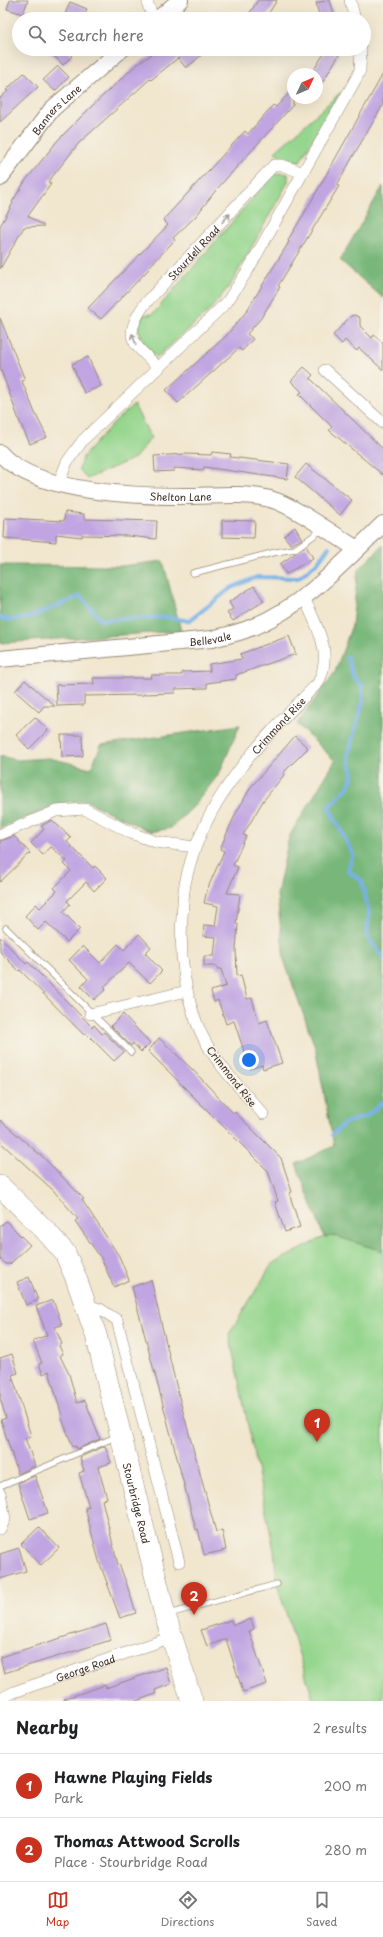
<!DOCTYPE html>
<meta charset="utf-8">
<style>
:root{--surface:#fff;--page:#f2f2f2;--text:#202124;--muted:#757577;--line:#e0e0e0;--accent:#c8321e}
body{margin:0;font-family:"Playpen Sans",sans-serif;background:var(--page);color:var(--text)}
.compass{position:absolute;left:287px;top:68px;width:36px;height:36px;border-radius:50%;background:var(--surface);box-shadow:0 4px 16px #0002;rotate:46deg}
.you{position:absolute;left:249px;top:1060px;width:14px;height:14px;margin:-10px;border:3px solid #fff;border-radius:50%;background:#1a73e8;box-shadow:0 0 0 6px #1a73e833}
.badge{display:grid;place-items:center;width:26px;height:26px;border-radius:50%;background:var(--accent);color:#fff;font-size:13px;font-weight:700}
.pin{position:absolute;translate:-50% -33px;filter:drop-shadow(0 1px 2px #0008)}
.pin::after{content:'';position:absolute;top:21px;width:14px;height:12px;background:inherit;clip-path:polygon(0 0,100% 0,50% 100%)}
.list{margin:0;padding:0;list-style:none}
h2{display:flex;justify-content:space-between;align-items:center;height:52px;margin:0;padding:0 16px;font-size:17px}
h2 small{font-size:13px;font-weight:400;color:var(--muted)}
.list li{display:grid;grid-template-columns:26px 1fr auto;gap:12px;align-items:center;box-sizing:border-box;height:64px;padding:0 16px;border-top:1px solid var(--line)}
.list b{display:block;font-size:15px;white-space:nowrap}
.list p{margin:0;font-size:13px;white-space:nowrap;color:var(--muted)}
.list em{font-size:13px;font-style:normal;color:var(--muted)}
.icon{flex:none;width:22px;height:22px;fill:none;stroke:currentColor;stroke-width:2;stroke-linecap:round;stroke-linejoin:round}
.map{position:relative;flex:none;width:383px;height:1701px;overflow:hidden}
.search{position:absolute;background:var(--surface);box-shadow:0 4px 16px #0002;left:12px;right:12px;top:12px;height:44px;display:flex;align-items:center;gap:10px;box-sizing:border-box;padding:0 14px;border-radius:22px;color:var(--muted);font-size:15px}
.sheet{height:180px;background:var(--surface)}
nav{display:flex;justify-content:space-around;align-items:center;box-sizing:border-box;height:56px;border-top:1px solid var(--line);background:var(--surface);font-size:11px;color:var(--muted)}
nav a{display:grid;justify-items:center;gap:2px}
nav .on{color:var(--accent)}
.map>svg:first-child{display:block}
.green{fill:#95d68e;stroke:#688056}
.forest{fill:#78b779;stroke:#5a704c}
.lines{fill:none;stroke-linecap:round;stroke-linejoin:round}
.stream{stroke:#77b1e8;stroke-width:4}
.building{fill:#c0a5e2}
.lane-casing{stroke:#968876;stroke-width:7}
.street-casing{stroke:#968876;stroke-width:12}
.secondary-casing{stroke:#968876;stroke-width:18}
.highway-casing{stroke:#968876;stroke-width:22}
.lane{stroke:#fff;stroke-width:5.5}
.street{stroke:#fff;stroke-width:11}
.secondary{stroke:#fff;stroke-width:16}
.highway{stroke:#fff;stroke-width:21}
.oneway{stroke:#a79f9a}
.labels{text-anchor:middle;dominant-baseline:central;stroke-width:3;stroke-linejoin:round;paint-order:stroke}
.street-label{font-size:10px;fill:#3b2a1e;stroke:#f7f3e8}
</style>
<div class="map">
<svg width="383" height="1701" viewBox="0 0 383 1701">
<rect width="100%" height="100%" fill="#f7f3e8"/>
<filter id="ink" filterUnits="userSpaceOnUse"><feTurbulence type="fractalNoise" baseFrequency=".025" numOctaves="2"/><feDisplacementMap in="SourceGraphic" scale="8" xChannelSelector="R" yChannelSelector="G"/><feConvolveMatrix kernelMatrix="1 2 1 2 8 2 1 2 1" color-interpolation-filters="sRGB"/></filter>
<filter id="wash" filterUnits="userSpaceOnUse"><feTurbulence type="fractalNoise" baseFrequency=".012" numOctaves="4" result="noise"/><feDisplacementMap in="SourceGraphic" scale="16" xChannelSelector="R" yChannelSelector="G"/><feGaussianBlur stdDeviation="0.9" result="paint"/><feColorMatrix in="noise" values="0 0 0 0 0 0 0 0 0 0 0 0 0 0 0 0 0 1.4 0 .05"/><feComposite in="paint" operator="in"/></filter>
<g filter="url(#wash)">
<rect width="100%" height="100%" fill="#f1e6ce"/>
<path class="green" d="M341,92L300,161L287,160L275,152Z
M281,173L288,174V182L231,284L209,311L157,357L146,348L138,328L143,315L153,314L269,179L271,175Z
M134,405L151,438L135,458L87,479L79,469L83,457L114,422Z
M335,1236L383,1251V1701H320L313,1699L277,1584L274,1550L229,1334L272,1264L324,1237Z"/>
<path class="forest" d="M383,186V298L340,260Z
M383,545V1251L335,1236L324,1237L296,1164L334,1146L315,1047L284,960L277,895L289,837L335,761L297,724L335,672L352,625L358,570Z
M163,561L181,631L0,643V565L121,566Z
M240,725L219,774L192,808L171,828L151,832L86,801L67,802L51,807L0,829V756L17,760L49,758L91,768L101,745Z"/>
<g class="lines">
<path class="stream" d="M0,617L9,620L31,617L80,596L101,620L167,617L189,621L231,588L257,577L298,578L317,563L329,547
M347,657L354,678L362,685L363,701L348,756L353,774L349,786L329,807L353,854L348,871L362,881L369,914L367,936L383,957
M332,1135L345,1123L367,1116L383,1102"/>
</g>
<g id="blocks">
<path class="building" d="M10,0H28L23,14L7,9Z
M258,0H277L265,19H246Z
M330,0L335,19H320L316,3Z
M70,2L87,9L83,19H63Z
M47,49H65L72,56L63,65Z
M159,49H209L186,68L178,58L151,80L150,79L79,143L48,182L51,184L28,216L44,226L24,227L0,269V226L13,203L12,202L26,180L58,140L94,104L135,66Z
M327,49L339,55L317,91V74H311Z
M58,66L69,77L55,91L43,80Z
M24,73L38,87L0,122V98L8,91L6,90Z
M383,74V105L356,151L337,185L339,186L278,286L280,287L261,318L247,334L253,339L242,351L239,348L178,403L166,390L226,336L246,312L289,242L288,240L308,207Z
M293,89V105L216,190L196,216L173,238L175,240L148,268L149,269L101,319L88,308L168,225L163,220L245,131L248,134L273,105L276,107Z
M355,315L360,318V326L372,338L374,335L383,343V370L359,348L357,351L345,340L342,344L333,335L351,316Z
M0,318L25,380L22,381L35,413L47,437L30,444L19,420L0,367Z
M88,357L101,386L84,393L72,364Z
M304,367L313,375L310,378L321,389L383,449V475L329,430L332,427L299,394L302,392L291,381Z
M212,452L231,454L230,457L289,464L287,479L204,467L203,470L174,468V471L155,472L154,456L185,454L211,455Z
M306,464L352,500L340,515L295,477Z
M65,512L84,514V519L157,521L156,539L128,536L82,535V537L56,534V542L4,538L5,518L64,521Z
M222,520L255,521L254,538L222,537Z
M295,527L302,539L291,545L284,536Z
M306,546L313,558L286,574L280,564Z
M254,586L264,601L233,621L227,613L233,609L229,602Z
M289,636L296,654L236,675V679L207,683V688L175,689V693L144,694V695L84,696V705L57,706L56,685L94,684L93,678H152L151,675H182V672L210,671L209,664L242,659L240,654Z
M25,680L55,706H44L39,712L15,691Z
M35,717L48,730L29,749L16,735Z
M61,735H82L83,756L62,757Z
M295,736L308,748L283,773L284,775L263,801L243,835L246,836L233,865L238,867L227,893L240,894L236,924H238L236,949L237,976L241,975L247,999L252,998L259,1023L267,1020L282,1063L263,1069L262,1065L250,1069L234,1021L226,1024L218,1000L214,1002L211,991L226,986L221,969H217V966H204V956H214L216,937L203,936L204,925L215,926L218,906L204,903L207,890L224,851L220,849L235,815L251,787Z
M52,820L71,838L67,842L93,868L95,866L107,878L94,891L86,882L67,901L70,904L63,912L80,929L67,942L46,922L38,930L25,916L36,904L40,908L57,891L54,888L71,871L64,864L67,861L51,847L43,855L31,843L44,829L41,826Z
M14,836L30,853L0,882V841Z
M139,934L151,947L145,953L162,971L150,983L129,963L104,987L106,989L94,1000L81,987L88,979L69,960L83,946L100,963L118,944L124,950Z
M0,937L26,964L28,962L92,1027L94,1025L102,1034L104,1032L124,1052L114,1061L86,1033L84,1035L20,970L19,971L0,952Z
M123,1014L150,1043L141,1052L133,1043L131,1046L111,1026Z
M159,1038L194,1071L234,1114L235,1112L281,1158L292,1192L289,1193L300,1227L285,1232L275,1202L278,1201L268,1171L148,1051Z
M0,1120L44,1158L84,1199L82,1200L119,1256L129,1280L114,1287L101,1258L75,1221L78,1219L53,1190L0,1142Z
M6,1221L30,1245L10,1264H6L0,1259V1226Z
M29,1277L38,1300L26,1305L17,1282Z
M151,1280L179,1397L216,1532L222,1530L226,1550L204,1555L198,1529L196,1530L132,1287Z
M53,1300L62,1325L55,1327L62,1344L59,1346L63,1354L60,1356L69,1374L77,1403L85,1400L100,1439L77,1449L76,1446L73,1447L61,1416H62L49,1371L43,1374L39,1364L42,1363L33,1341L47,1335L36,1306Z
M12,1354L18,1373L12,1375L31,1436L25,1438L35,1466L18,1474L1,1420L6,1418L0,1398V1358Z
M105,1446L111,1463L98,1467L107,1498L102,1500L118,1565L119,1564L126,1582L136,1613L120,1618L99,1561L85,1508L89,1507L79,1473L84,1471L80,1457Z
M35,1476L48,1513L30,1519L18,1483Z
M39,1527L59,1548L41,1565L21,1544Z
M19,1548L26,1571L0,1579V1554Z
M251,1619L254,1629L249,1631L267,1684L243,1692L226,1639L207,1646L201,1630L231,1620L233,1625Z
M106,1624L111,1640L4,1673L0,1657Z
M166,1667L171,1684L155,1690L156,1694L136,1701H64V1699L105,1685L106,1688Z"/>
</g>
</g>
<g filter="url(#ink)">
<use href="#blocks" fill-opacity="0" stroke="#968876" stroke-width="1"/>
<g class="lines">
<g class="lane-casing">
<path id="lane" d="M193,573L276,552L295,549L323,529
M6,928L131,1052
M0,1486L118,1436
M169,1614L277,1584"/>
</g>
<g class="street-casing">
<g id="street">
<path d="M148,0V5L154,19"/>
<path d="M350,0L355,19"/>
<path id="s1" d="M159,368C134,343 121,339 144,305L274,165H282L303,173"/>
<path d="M325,370L383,423"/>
<path d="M58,485L67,462L83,440L227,302L248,270L357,77L360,70L361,49"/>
<path d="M1,834L56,811L85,809L131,833L156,842L195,847"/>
<path d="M90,1014L187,991"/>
<path id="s2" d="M263,1114C241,1089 215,1063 201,1033C185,998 179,954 182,917C183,906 183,895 185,884C202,799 260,742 318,683C334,652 316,626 304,597"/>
<path d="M86,1305L100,1309L117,1320L179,1562"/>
<path d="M0,1493L5,1519L0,1529"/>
<path id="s3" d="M0,1699L14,1692L172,1637"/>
</g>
</g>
<g class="secondary-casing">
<g id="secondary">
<path d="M158,19L180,0"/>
<path id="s4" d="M0,178L52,109L122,49"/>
<path id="s5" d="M0,453C34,493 135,496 185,496C213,496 243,492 270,499C295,506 334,535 357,549"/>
<path id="s6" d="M0,659L212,639C223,636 234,634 245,630C300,610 342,564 383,524"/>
</g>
</g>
<g class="highway-casing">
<g id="highway">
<path id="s7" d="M0,1186L45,1230L65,1253L76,1278L96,1335L165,1615L192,1701"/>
</g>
</g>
<use href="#lane" class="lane"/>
<use href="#street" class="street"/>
<use href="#secondary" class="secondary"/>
<use href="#highway" class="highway"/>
</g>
<defs><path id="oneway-shaft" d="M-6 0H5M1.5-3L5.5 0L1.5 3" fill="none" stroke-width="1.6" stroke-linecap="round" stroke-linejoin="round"/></defs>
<g class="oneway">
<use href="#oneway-shaft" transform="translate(226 218) rotate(-48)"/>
<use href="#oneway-shaft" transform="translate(134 339) rotate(-109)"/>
</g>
</g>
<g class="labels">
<g class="street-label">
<text stroke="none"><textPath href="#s4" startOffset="89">Banners Lane</textPath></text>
<text stroke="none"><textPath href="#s1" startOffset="148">Stourdell Road</textPath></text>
<text stroke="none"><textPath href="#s5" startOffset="190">Shelton Lane</textPath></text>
<text stroke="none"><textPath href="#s6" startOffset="211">Bellevale</textPath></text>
<text stroke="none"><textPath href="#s2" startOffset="441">Crimmond Rise</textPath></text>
<text transform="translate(232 1076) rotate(52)">Crimmond Rise</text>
<text stroke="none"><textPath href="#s7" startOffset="354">Stourbridge Road</textPath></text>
<text stroke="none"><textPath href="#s3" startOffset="91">George Road</textPath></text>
</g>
</g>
</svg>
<svg class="compass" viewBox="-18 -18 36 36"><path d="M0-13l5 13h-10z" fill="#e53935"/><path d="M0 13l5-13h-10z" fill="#757577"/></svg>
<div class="you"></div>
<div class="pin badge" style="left:317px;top:1442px">1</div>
<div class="pin badge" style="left:194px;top:1615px">2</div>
<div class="search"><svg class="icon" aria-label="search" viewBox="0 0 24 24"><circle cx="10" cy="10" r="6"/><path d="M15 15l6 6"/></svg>Search here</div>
</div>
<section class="sheet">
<h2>Nearby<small>2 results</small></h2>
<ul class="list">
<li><span class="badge">1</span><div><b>Hawne Playing Fields</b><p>Park</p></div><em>200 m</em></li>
<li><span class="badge">2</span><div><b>Thomas Attwood Scrolls</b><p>Place · Stourbridge Road</p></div><em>280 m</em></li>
</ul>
</section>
<nav>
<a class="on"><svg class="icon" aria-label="map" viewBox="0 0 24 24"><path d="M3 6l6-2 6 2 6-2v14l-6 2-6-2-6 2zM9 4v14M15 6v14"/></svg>Map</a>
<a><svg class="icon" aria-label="directions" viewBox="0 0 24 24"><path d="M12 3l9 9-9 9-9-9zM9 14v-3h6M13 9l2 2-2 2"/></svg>Directions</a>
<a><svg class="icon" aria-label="saved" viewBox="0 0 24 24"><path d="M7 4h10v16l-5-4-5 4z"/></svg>Saved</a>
</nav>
